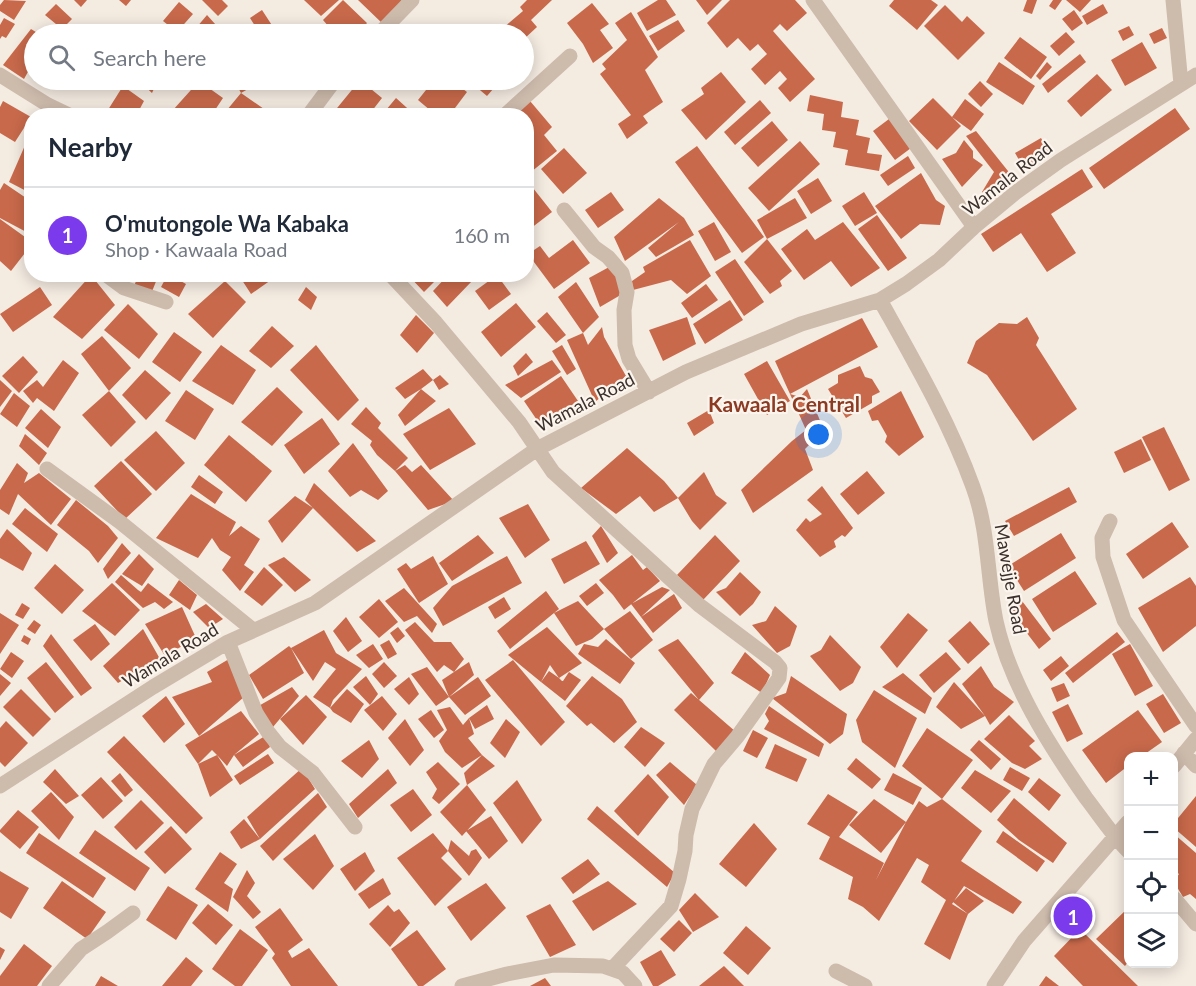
<!DOCTYPE html>
<meta charset="utf-8">
<style>
:root{--surface:#fff;--page:#f2f2f3;--text:#1f2937;--muted:#747a83;--line:#e0e1e3;--accent:#7c3aed}
body{margin:0;font-family:Lato,sans-serif;background:var(--page);color:var(--text)}
.controls{position:absolute;right:18px;bottom:18px;display:grid;overflow:hidden;border-radius:12px;box-shadow:0 3px 15px #0003}
.controls button{width:54px;height:54px;display:grid;place-items:center;padding:0;border:0;border-bottom:2px solid var(--line);background:var(--surface);color:var(--text);font:30px sans-serif}
.you{position:absolute;left:819px;top:435px;width:21px;height:21px;margin:-15px;border:4px solid #fff;border-radius:50%;background:#1a73e8;box-shadow:0 0 0 9px #1a73e833}
.badge{display:grid;place-items:center;width:39px;height:39px;border-radius:50%;background:var(--accent);color:#fff;font-size:20px;font-weight:700}
.pin{position:absolute;translate:-50% -50%;border:3px solid #fff;box-shadow:0 2px 6px #0006}
.list{margin:0;padding:0;list-style:none}
h2{display:flex;justify-content:space-between;align-items:center;height:78px;margin:0;padding:0 24px;font-size:26px}
h2 small{font-size:20px;font-weight:400;color:var(--muted)}
.list li{display:grid;grid-template-columns:39px 1fr auto;gap:18px;align-items:center;box-sizing:border-box;height:96px;padding:0 24px;border-top:2px solid var(--line)}
.list b{display:block;font-size:22px;white-space:nowrap}
.list p{margin:0;font-size:20px;white-space:nowrap;color:var(--muted)}
.list em{font-size:20px;font-style:normal;color:var(--muted)}
.icon{flex:none;width:33px;height:33px;fill:none;stroke:currentColor;stroke-width:2;stroke-linecap:round;stroke-linejoin:round}
.map{position:relative;flex:none;width:1196px;height:986px;overflow:hidden}
.search{position:absolute;background:var(--surface);box-shadow:0 3px 15px #0003;left:24px;top:24px;width:510px;height:66px;display:flex;align-items:center;gap:15px;box-sizing:border-box;padding:0 21px;border-radius:33px;color:var(--muted);font-size:22px}
.panel{position:absolute;background:var(--surface);box-shadow:0 3px 15px #0003;left:24px;top:108px;width:510px;height:174px;border-radius:24px}
.map>svg:first-child{display:block}
.building{fill:#c8694b}
.lines{fill:none;stroke-linecap:round;stroke-linejoin:round}
.minor{stroke:#cdbbac;stroke-width:15}
.labels{text-anchor:middle;dominant-baseline:central;stroke-width:4.5;stroke-linejoin:round;paint-order:stroke}
.street-label{font-size:18px;fill:#3b302b;stroke:#fbf5ee}
.quarter-label{font-size:21px;font-weight:bold;fill:#8c3b22;stroke:#fbf5ee}
</style>
<div class="map">
<svg width="1196" height="986" viewBox="0 0 1196 986">
<rect width="100%" height="100%" fill="#f4ebe1"/>
<path class="building" d="M4,0L26,1L14,20L0,11V5Z
M74,0H87L81,7Z
M119,0H131L126,6Z
M202,0H222L228,6L218,16Z
M304,0H339L321,16Z
M343,0L367,23L358,34H335L323,20Z
M358,0H402L383,24Z
M527,0H552L531,20L537,27L524,39V34H496L523,11L520,7Z
M658,0H666L676,15L647,31L637,13Z
M696,0H722L707,15Z
M730,0H795L807,13L787,31L780,24L773,31L815,79L790,102L778,88L787,79L780,71L765,85L751,69L767,54L758,44L750,51L738,38L727,48L707,23Z
M894,0H931L938,5L917,30L889,6Z
M1027,0H1037L1032,14L1023,11Z
M1053,0H1062L1055,10L1049,6Z
M1066,0H1091L1080,12Z
M179,2L193,14L177,32L163,21Z
M592,3L609,24L600,30L613,48L593,63L583,44L567,23Z
M56,4L72,19L62,29L45,15Z
M1103,4L1108,13L1087,25L1082,16Z
M945,5L962,22L967,16L985,33L958,60L924,26Z
M262,10L277,33L273,34H260L250,18Z
M1074,10L1083,23L1072,31L1062,19Z
M631,12L658,57L645,70L663,102L643,116L648,123L627,139L618,124L631,115L600,74L606,69L602,64L627,40L615,23Z
M207,15L224,34H191Z
M4,18L15,24L6,38L2,36L0,39V25Z
M678,20L685,31L658,51L649,36Z
M161,25L171,34H152Z
M1129,26L1134,35L1123,41L1118,31Z
M1162,28L1167,38L1154,44L1149,34Z
M31,29L39,34H34V61L24,79L3,65Z
M1066,32L1075,42L1059,56L1050,46Z
M1020,37L1047,57L1031,79L1004,58Z
M1142,42L1157,68L1125,86L1111,60Z
M1080,54L1086,62L1048,93L1042,84Z
M999,62L1035,86L1023,105L986,82Z
M1047,62L1052,67L1040,80L1036,76Z
M721,72L746,102L706,140L681,110L704,94L701,88Z
M1097,74L1112,90L1081,117L1067,101Z
M138,80H158L152,93Z
M180,80H195L187,86Z
M234,80H255L257,84L241,93Z
M360,80L382,98L368,116H336L333,113Z
M434,80H451L467,92L449,116H437L418,100Z
M468,80H501L487,96Z
M199,81L223,98L211,116H184L173,110Z
M980,81L993,94L981,107L968,94Z
M123,86L144,101L136,116H110L106,113Z
M241,93L274,116H222Z
M810,95L843,102L841,117L859,120L856,135L870,138L867,153L882,155L879,171L845,165L848,150L833,147L836,132L822,130L824,114L807,111Z
M396,98L416,116H381Z
M933,98L961,126L937,150L909,121Z
M965,99L984,114L971,131L952,117Z
M760,100L771,113L735,145L724,132Z
M3,101L31,117L15,142L0,133V107Z
M530,101L552,127L544,135L557,151L526,176V116H513Z
M1175,108L1190,129L1104,189L1089,168Z
M889,119L911,148L895,160L873,131Z
M772,121L788,140L758,167L741,148Z
M976,131L1012,176L996,199L982,192L994,172L966,136Z
M1041,138L1051,155L1025,170L1015,153Z
M964,140L973,151V158L983,165L962,187L942,159L956,153Z
M800,141L820,164L769,211L748,188Z
M26,143L32,146V194L9,182Z
M697,146L764,237L742,253L675,162Z
M564,148L587,173L563,194L541,169Z
M908,156L915,168L888,186L880,175Z
M1082,169L1093,187L1051,214L1076,253L1047,272L1021,233L993,252L981,234Z
M921,173L936,200L945,206L940,225L920,224L901,239L875,206Z
M818,178L832,201L811,214L797,191Z
M4,183L32,202V235L0,218V190Z
M529,183L552,212L526,232V186Z
M611,192L624,210L598,228L585,210Z
M864,192L877,213L855,226L842,206Z
M659,198L684,218L694,235L656,257L648,248L679,222L625,261L614,237Z
M795,198L807,218L767,239L757,220Z
M877,215L907,258L888,271L858,229Z
M0,219L32,242V244L11,271L0,261Z
M714,222L731,252L715,261L698,231Z
M843,222L880,268L851,287L831,261L804,280L781,249L807,229L815,240Z
M767,239L792,271L780,281L782,286L770,294L744,262Z
M573,240L590,263L554,289L528,254L540,246L549,258Z
M690,240L711,276L687,294L671,280L633,290L632,281L645,272L643,267Z
M735,259L764,302L744,316L715,272Z
M611,266L624,293L600,307L589,278Z
M111,274H133L127,287Z
M139,274H159L151,294L134,286Z
M168,274L186,284L179,297L161,287Z
M178,274H205L201,282Z
M238,274H268L271,280L251,294Z
M407,274H442L424,292Z
M449,274H468L472,281L447,307L433,291Z
M91,275L115,305L82,339L53,317Z
M497,275L511,294L489,310L475,291Z
M225,281L246,302L213,338L188,314Z
M576,282L599,317L583,333L588,345L602,327L604,337L626,376L595,402L567,340L583,333L558,297Z
M706,284L718,300L692,318L681,303Z
M40,287L52,305L13,332L0,314Z
M306,287L317,297L311,310L298,300Z
M730,300L743,320L705,344L693,324Z
M516,303L536,327L501,357L481,332Z
M128,304L158,334L139,359L104,330Z
M547,312L566,335L556,343L537,321Z
M416,315L434,333L417,353L400,335Z
M687,317L696,344L663,361L649,330Z
M1027,317L1039,338L1036,345L1077,409L1033,441L987,375L967,363L976,341L999,323L1017,324Z
M862,318L878,347L790,394L775,361Z
M272,326L294,346L271,368L249,351Z
M174,332L202,352L180,382L152,362Z
M102,336L131,368L109,391L81,354Z
M221,345L256,370L233,405L192,381Z
M316,345L359,400L338,421L290,370Z
M562,345L576,369L567,375L552,351Z
M526,353L533,362L518,376L513,366Z
M23,356L38,372L19,393L2,376Z
M63,360L79,373L54,411L37,398L33,403L23,391L37,380L43,387Z
M552,360L561,372L521,398L505,385Z
M767,361L790,401L767,415L744,374Z
M860,366L865,377L872,379L880,392L872,396V403L846,418L828,389L838,383V375Z
M423,369L433,380L421,389L436,401L405,426L398,415L421,389L405,399L395,388Z
M145,370L171,393L146,420L122,395Z
M440,375L449,384L439,390L433,380Z
M561,376L578,401L541,426L524,401Z
M0,380L12,391L0,407Z
M277,387L303,412L272,446L241,422Z
M807,389L821,423L816,428L806,430L790,394L800,397Z
M186,390L214,409L195,440L165,421Z
M109,391L136,422L111,447L82,415Z
M901,391L924,437L899,456L885,442L887,436L878,420L872,421L868,411Z
M14,393L30,406L17,427L0,414Z
M366,407L381,423L378,428L408,458L395,471L405,465L412,472L421,465L454,501L428,510L395,471L377,455L370,445L372,441L351,424Z
M449,408L476,444L430,470L403,434Z
M41,409L61,427L48,448L25,428Z
M709,410L714,423L694,436L687,423Z
M322,418L340,444L304,474L284,445Z
M1164,427L1190,480L1169,491L1142,437Z
M806,430L812,442L805,449L813,470L753,513L741,490L792,441Z
M156,431L185,463L156,491L124,460Z
M25,434L47,453L39,465L19,446Z
M229,435L272,471L246,502L204,465Z
M1141,439L1151,460L1124,473L1114,452Z
M353,443L388,491L378,500L361,490L350,497L328,471Z
M627,448L664,481L678,498L654,512L640,496L616,514L581,488Z
M121,461L152,494L125,519L94,486Z
M17,463L28,473L24,483L39,473L71,499L51,525L18,494L9,515L0,509V490Z
M867,471L885,493L858,515L840,494Z
M704,472L716,495L727,503L700,530L692,521L678,498Z
M199,475L223,492L215,504L191,487Z
M314,483L376,541L357,552L305,500Z
M822,486L853,528L845,537L842,535L834,541L836,547L820,557L796,530L806,518L810,522L822,514L807,500Z
M1069,487L1077,502L1014,536L1005,521Z
M191,494L236,522L229,536L241,526L260,539L244,565L254,572L240,591L222,570L231,557L220,550L212,538L198,558L156,538Z
M295,496L313,508L282,543L268,521Z
M76,500L108,526L118,538L98,563L89,551L57,525Z
M528,504L550,540L525,558L499,518Z
M25,508L58,534L47,552L12,524Z
M1172,522L1189,547L1143,579L1126,554Z
M601,526L618,553L607,563L592,536Z
M7,529L32,553L23,571L0,558V539Z
M1061,533L1076,558L1024,591L1008,566Z
M478,535L494,553L452,581L439,563Z
M715,535L740,561L703,600L677,575Z
M586,541L600,564L564,584L551,559Z
M122,543L131,553L108,579L103,569Z
M139,554L154,569L142,586L122,574Z
M632,555L643,570L647,567L660,581L624,610L613,595L599,580Z
M433,556L448,584L419,603L397,569L406,563L411,569Z
M507,556L522,583L443,626L433,608L452,586Z
M284,557L311,580L295,592L268,565Z
M55,564L84,590L62,614L34,588Z
M264,567L283,585L262,606L244,592Z
M1075,571L1097,604L1053,632L1032,599Z
M740,572L761,592L753,604L740,616L716,592L726,588Z
M121,575L138,590L141,592L148,583L173,602L164,609L155,602L143,608L115,582Z
M1190,577L1196,586V626L1163,652L1138,608Z
M179,580L197,595L190,610L169,595Z
M112,583L140,610L115,636L82,611Z
M596,583L604,593L587,606L579,596Z
M662,587L670,590L641,617L674,594L682,608L653,633L641,617L631,604Z
M404,588L437,624L432,633L417,616L404,622L385,601Z
M546,591L559,609L554,613L578,601L604,629L592,639L576,646L554,613L510,649L497,631Z
M504,597L511,609L495,619L488,607Z
M379,599L398,622L379,638L359,617Z
M1022,601L1051,639L1039,649L1010,611Z
M22,603L30,608L23,619L15,615Z
M206,604L223,619L209,628L193,612Z
M775,606L797,626L790,646L777,653L752,625L766,621Z
M182,607L196,638L165,656L145,624Z
M630,611L653,640L631,659L604,629Z
M0,613L19,625L0,654Z
M908,613L928,630L897,668L880,647Z
M346,617L362,641L348,652L333,631Z
M34,620L41,625L35,634L27,629Z
M970,621L990,644L968,664L948,641Z
M415,622L434,642H451L464,659L454,672L444,665L437,672L405,630Z
M95,624L110,644L91,661L73,640Z
M398,627L405,636L397,643L390,633Z
M547,627L582,663L559,678L550,665L541,682L549,671L559,678L562,681H563L569,672L581,680L565,701L541,682L508,655Z
M143,629L160,659L118,683L103,666Z
M324,630L336,653L362,669L333,700L330,708L347,689L364,704L351,723L333,712L330,708L313,697L336,669L325,662L313,681L291,648L304,673L263,699L249,675L289,646L291,648Z
M1117,632L1125,642L1073,683L1065,673Z
M51,634L92,688L81,696L43,646Z
M24,635L31,639L28,645L21,641Z
M830,635L861,667L853,683L840,691L810,656L821,650Z
M606,639L635,663L620,684L578,654L584,644L598,647Z
M678,639L714,683L699,700L658,650Z
M389,640L397,654L388,659L380,645Z
M373,644L383,659L369,668L356,655Z
M1130,644L1153,686L1135,696L1112,654Z
M11,652L24,661L12,678L0,669Z
M745,652L770,675L762,693L731,673Z
M946,652L961,669L934,693L919,675Z
M1061,656L1069,666L1051,681L1043,670Z
M229,659L244,697L199,736L172,697L212,682L207,672Z
M513,660L565,722L541,746L485,680Z
M46,662L74,697L55,713L27,678Z
M384,662L397,676L384,688L372,674Z
M469,662L474,675L449,697L478,677L491,696L465,715L449,697L442,680Z
M981,666L994,687L1014,702L990,725L985,716L961,729L936,707L954,682L985,716L962,684Z
M427,667L449,697L436,706L411,674Z
M903,673L932,698L925,714L882,687Z
M0,674L11,683L0,696Z
M366,676L378,694L370,705L353,687Z
M592,676L622,699L637,722L614,743L591,723L587,726L566,706Z
M791,676L847,714L843,734L830,744L772,698L786,693Z
M409,677L419,694L409,705L394,689Z
M1064,683L1070,696L1057,702L1051,688Z
M292,687L299,696L273,727L255,708Z
M21,689L51,719L33,737L3,707Z
M874,690L917,718L895,768L862,742L856,720Z
M691,693L736,732L716,751L674,710Z
M1163,694L1181,723L1164,733L1146,704Z
M306,695L327,717L303,745L280,719Z
M166,696L185,724L164,743L142,716Z
M382,696L397,714L383,731L364,710Z
M1068,704L1083,734L1067,742L1052,712Z
M487,705L494,719L475,729L469,718L474,734L468,738L482,755L495,766L467,785L464,773L482,755L462,768L445,752L439,741L447,730L437,710L450,707L463,725L469,718Z
M769,706L824,744L819,757L764,729L769,721L765,714Z
M431,710L444,730L434,738L418,719Z
M1138,710L1162,742L1142,756H1128V766L1106,783L1082,750Z
M241,711L259,734L234,755L265,736L270,747L243,767L234,755L227,766L217,755L233,780L210,797L198,764L217,755L212,750L198,764L185,745Z
M1009,715L1035,741L1029,746L1042,759L1025,769L1012,763L984,739Z
M405,719L424,750L410,766L388,738Z
M506,719L520,732L505,758L490,743Z
M6,721L28,743L5,767L0,762V728Z
M641,727L665,743L645,767L624,747Z
M927,728L973,760L942,799L902,766Z
M753,730L768,738L757,758L743,751Z
M124,736L203,818L186,834L107,752Z
M369,740L379,759L362,778L341,761Z
M979,740L1001,759L991,770L970,750Z
M775,744L807,759L797,782L765,768Z
M268,754L274,763L240,785L234,776Z
M856,758L881,779L872,789L847,769Z
M438,762L460,784L439,804L432,798L437,789L426,772Z
M670,762L697,785L684,805L656,775Z
M1010,767L1030,778L1022,791L1003,780Z
M302,768L315,789L260,839L247,817Z
M55,769L79,796L66,804L43,782Z
M388,769L397,783L358,818L349,804Z
M975,770L1011,791L991,813L961,788Z
M120,773L133,790L125,797L111,781Z
M893,773L922,788L913,805L884,790Z
M648,774L669,797L638,836L614,811Z
M101,777L123,801L103,819L81,795Z
M1039,778L1061,795L1049,811L1028,792Z
M517,780L542,820L522,844L493,803Z
M467,785L486,810L462,836L440,812Z
M413,789L432,815L411,832L390,805Z
M51,792L74,817L59,840L31,811Z
M318,793L327,807L273,861L260,846Z
M828,794L858,812L839,837L884,863L876,880L906,822L919,801L927,807L942,799L982,831L961,861L1022,902L1013,914L964,886L952,904L968,914L950,960L924,944L946,900L921,882L929,865L917,858L879,921L863,907L848,899L853,877L819,859L830,837L807,824Z
M1196,796V847L1174,828V823Z
M1014,798L1067,843L1053,863L1019,840L997,820Z
M874,799L906,822L881,853L849,825Z
M141,800L164,823L136,850L114,827Z
M597,806L675,873L667,887L587,819Z
M18,810L39,827L20,849L0,832V830Z
M491,816L508,841L489,859L466,831Z
M244,819L260,839L241,849L230,832Z
M754,823L777,849L746,887L719,864Z
M171,826L192,849L165,874L144,852Z
M95,830L150,868L135,891L79,853Z
M1003,831L1045,861L1037,872L996,842Z
M39,833L106,878L93,898L26,853Z
M433,833L448,851L451,840L469,856L471,851L476,849L482,858L469,876L448,851L441,858L462,879L435,906L397,858Z
M315,834L334,866L313,890L283,859Z
M1174,834L1196,853V899L1190,894L1183,897L1174,882L1179,874L1174,870Z
M220,852L237,864L224,883L233,889L228,912L195,889Z
M365,852L375,871L355,891L340,869Z
M588,859L600,874L573,894L561,878Z
M247,870L255,883L247,896L261,912L253,919L233,897Z
M0,871L29,888L11,919L0,912Z
M383,878L391,894L369,909L358,894Z
M62,881L106,912L87,939L43,908Z
M608,881L637,904L593,931L572,901Z
M486,883L506,908L471,941L447,907Z
M168,886L198,905L176,940L146,920Z
M966,888L984,901L968,914L953,902Z
M695,893L719,917L693,932L679,910Z
M208,904L233,925L216,945L192,923Z
M550,904L576,945L550,957L526,916Z
M388,905L394,912L399,909L410,923L390,947L369,924Z
M280,908L303,940L288,951L292,958L309,948L338,986H291L272,958L275,954L255,927Z
M1128,908V962L1125,966L1096,939Z
M679,920L692,933L674,952L660,939Z
M746,926L771,948L748,975L723,953Z
M240,929L268,950L242,986H235L212,969Z
M1080,929L1138,986H1083L1054,956Z
M417,930L446,969L423,986H418L391,949Z
M24,944L52,966L37,986H0V976Z
M0,947L5,950L0,960Z
M661,950L676,975L658,986H653L640,962Z
M186,957L203,971L191,986H162Z
M724,966L744,986H699Z
M101,976L118,986H95Z
M1046,976L1059,986H1039Z
M545,978L551,986H530Z"/>
<g class="lines">
<path class="minor" d="M813,0L974,227
M1173,0L1181,84
M379,34L412,0
M0,75L48,105L71,116
M308,116L335,80
M504,116L570,56
M564,210L594,247L608,257L622,273L627,292L624,310L625,345L629,359L649,392
M105,274L124,288L166,302
M390,274L436,323L519,422L553,472L699,605L775,662L780,668L779,678L737,737L714,764L692,809L686,835L685,851L679,879L671,906L612,969
M880,300C914,361 949,421 973,487C989,530 987,577 996,621C1010,684 1049,745 1086,798C1100,816 1112,835 1128,851
M47,469L120,522L253,630
M1110,521L1102,538L1103,557L1124,620L1196,726
M228,642L256,713L268,732L280,747L313,773L355,827
M1184,753L1196,766
M1174,766L1196,739
M0,786L153,687L228,642L315,603L537,449L686,372L801,324L880,300L906,284L939,260L974,227L1015,193L1061,160L1196,75
M1174,898L1196,924
M836,971L865,986
M49,986L81,949L107,932L133,913
M462,986L507,974L554,965L603,966L623,973L635,986
M994,986L1024,941L1128,822"/>
</g>
<g class="labels">
<g class="street-label">
<text transform="translate(1007 178) rotate(-38)">Wamala Road</text>
<text transform="translate(585 402) rotate(-27)">Wamala Road</text>
<text transform="translate(1011 579) rotate(80)">Mawejje Road</text>
<text transform="translate(170 655) rotate(-31)">Wamala Road</text>
</g>
<g class="quarter-label">
<text x="784" y="403">Kawaala Central</text>
</g>
</g>
</svg>
<div class="controls">
<button>+</button>
<button>−</button>
<button><svg class="icon" aria-label="locate" viewBox="0 0 24 24"><circle cx="12" cy="12" r="6"/><path d="M12 2v4M12 18v4M2 12h4M18 12h4"/></svg></button>
<button><svg class="icon" aria-label="layers" viewBox="0 0 24 24"><path d="M12 4l9 5-9 5-9-5zM3 14l9 5 9-5"/></svg></button>
</div>
<div class="you"></div>
<div class="pin badge" style="left:1073px;top:916px">1</div>
<div class="search"><svg class="icon" aria-label="search" viewBox="0 0 24 24"><circle cx="10" cy="10" r="6"/><path d="M15 15l6 6"/></svg>Search here</div>
<section class="panel">
<h2>Nearby<small></small></h2>
<ul class="list">
<li><span class="badge">1</span><div><b>O'mutongole Wa Kabaka</b><p>Shop · Kawaala Road</p></div><em>160 m</em></li>
</ul>
</section>
</div>
